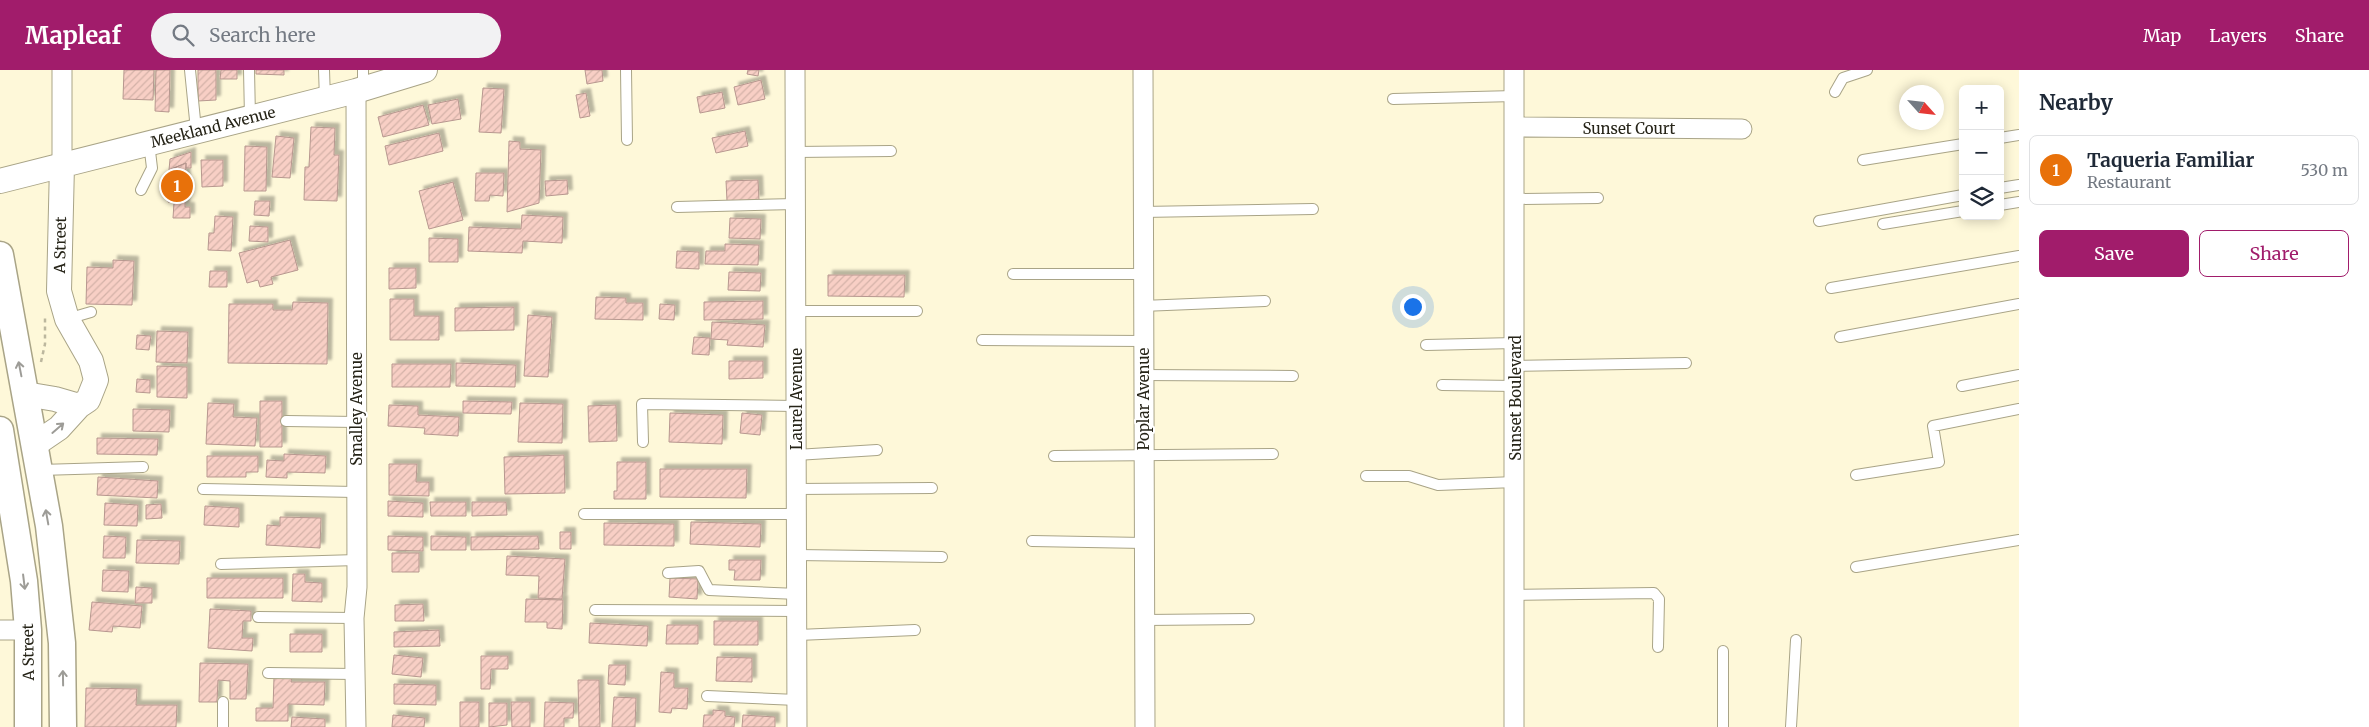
<!DOCTYPE html>
<meta charset="utf-8">
<style>
:root{--surface:#fff;--page:#f2f2f3;--text:#1f2937;--muted:#747a83;--line:#e0e1e3;--accent:#a11c6b}
body{margin:0;font-family:Merriweather,serif;background:var(--page);color:var(--text)}
.controls{position:absolute;right:15px;top:15px;display:grid;overflow:hidden;border-radius:8px;box-shadow:0 2px 12px #0003}
.controls button{width:45px;height:45px;display:grid;place-items:center;padding:0;border:0;border-bottom:1px solid var(--line);background:var(--surface);color:var(--text);font:25px sans-serif}
.compass{position:absolute;left:1899px;top:15px;width:45px;height:45px;border-radius:50%;background:var(--surface);box-shadow:0 2px 12px #0003;rotate:117deg}
.you{position:absolute;left:1412px;top:236px;width:18px;height:18px;margin:-12px;border:4px solid #fff;border-radius:50%;background:#1a73e8;box-shadow:0 0 0 8px #1a73e833}
.badge{display:grid;place-items:center;width:32px;height:32px;border-radius:50%;background:var(--accent);color:#fff;font-size:16px;font-weight:700}
.pin{position:absolute;translate:-50% -50%;border:2px solid #fff;box-shadow:0 1px 5px #0006}
.list{margin:0;padding:0;list-style:none}
h2{display:flex;justify-content:space-between;align-items:center;height:65px;margin:0;padding:0 20px;font-size:21px}
h2 small{font-size:16px;font-weight:400;color:var(--muted)}
.list li{display:grid;grid-template-columns:32px 1fr auto;gap:15px;align-items:center;box-sizing:border-box;height:70px;margin:0 10px 10px;padding:0 10px;border:1px solid var(--line);border-radius:8px}
.list b{display:block;font-size:19px;white-space:nowrap}
.list p{margin:0;font-size:16px;white-space:nowrap;color:var(--muted)}
.list em{font-size:16px;font-style:normal;color:var(--muted)}
.actions{display:flex;gap:10px;padding:15px 20px}
.actions a{flex:1;padding:11px 0;border:1px solid var(--accent);border-radius:8px;text-align:center;font-size:18px;color:var(--accent)}
.actions .main{background:var(--accent);color:#fff}
.icon{flex:none;width:28px;height:28px;fill:none;stroke:currentColor;stroke-width:2;stroke-linecap:round;stroke-linejoin:round}
.map{position:relative;flex:none;width:2019px;height:657px;overflow:hidden}
header{display:flex;align-items:center;gap:30px;box-sizing:border-box;height:70px;padding:0 25px;background:var(--accent);color:#fff}
header strong{font-size:24px}
nav{display:flex;gap:28px;margin-inline-start:auto;font-size:18px}
.search{width:350px;height:45px;background:var(--page);display:flex;align-items:center;gap:12px;box-sizing:border-box;padding:0 18px;border-radius:28px;color:var(--muted);font-size:19px}
main{display:flex}
aside{flex:1;background:var(--surface)}
.map>svg:first-child{display:block}
.building{fill:url(#building-hatch);stroke:#b7978f;filter:url(#shadow)}
.lines{fill:none;stroke-linecap:round;stroke-linejoin:round}
.service-casing{stroke:#a9a487;stroke-width:12}
.minor-casing{stroke:#a9a487;stroke-width:21}
.tertiary-casing{stroke:#a9a487;stroke-width:26}
.secondary-casing{stroke:#a9a487;stroke-width:29}
.path{stroke:#bcb79e;stroke-width:2.5;stroke-dasharray:4 4;stroke-linecap:butt}
.service{stroke:#fff;stroke-width:10}
.minor{stroke:#fff;stroke-width:19}
.tertiary{stroke:#fff;stroke-width:24}
.secondary{stroke:#fff;stroke-width:26}
.oneway{stroke:#9d9c97}
.labels{text-anchor:middle;dominant-baseline:central;stroke-width:4;stroke-linejoin:round;paint-order:stroke}
.street-label{font-size:15px;fill:#262418;stroke:#fff}
</style>
<header>
<strong>Mapleaf</strong>
<div class="search"><svg class="icon" aria-label="search" viewBox="0 0 24 24"><circle cx="10" cy="10" r="6"/><path d="M15 15l6 6"/></svg>Search here</div>
<nav><a>Map</a><a>Layers</a><a>Share</a></nav>
</header>
<main>
<div class="map">
<svg width="2019" height="657" viewBox="0 0 2019 657">
<defs>
<pattern id="building-hatch" width="6" height="6" patternUnits="userSpaceOnUse" patternTransform="scale(1.25)"><rect width="6" height="6" fill="#f8cfc5"/><path d="M-1 1l2-2M0 6l6-6M5 7l2-2" fill="none" stroke="#d4b2a8"/></pattern>
<filter id="shadow"><feDropShadow dx="4.5" dy="-4.5" stdDeviation="1" flood-color="#0004"/></filter>
</defs>
<rect width="100%" height="100%" fill="#fef8d9"/>
<path class="building" d="M124,0H154L153,30L123,29Z
M156,0H170L169,42L155,41Z
M198,0H216V30L198,31Z
M221,0H237V9H220Z
M256,0H284V5L256,4Z
M585,0H602L603,11L587,14Z
M748,0H759L758,6L747,4Z
M761,10L765,29L738,35L734,17Z
M483,18L504,19L501,63L479,62Z
M722,22L725,38L700,43L697,27Z
M586,23L590,46L580,48L576,25Z
M458,29L461,49L432,54L428,35Z
M423,35L429,55L383,67L378,47Z
M311,57L335,58L334,85H339L337,131L304,130L305,97H309Z
M745,61L748,76L716,83L712,68Z
M439,63L443,81L389,95L385,76Z
M276,66L294,68L290,108L272,107Z
M509,71L520,72V79L541,80L539,133L507,142Z
M245,76L267,77L266,121H244Z
M191,82V98H186V93L169,100L170,89Z
M201,90H223V116L202,117Z
M186,93L185,137H190V148H173L174,133L168,132L169,100Z
M476,103H504L503,126L490,125L489,131H475Z
M567,110L568,124L546,126L545,111Z
M758,110L759,130L727,131L726,111Z
M453,112L463,150L429,159L419,121Z
M255,131H270L269,146L254,145Z
M522,145L563,147L562,173L523,171L522,183L468,181L469,157L521,159Z
M215,146L233,147L231,181L208,180L209,163H214Z
M730,148L761,149L760,169L729,168Z
M250,156L268,157V172L249,171Z
M429,168L458,169V192H429Z
M290,170L298,200L271,207L273,214L260,217L258,210L247,213L239,183Z
M725,174L759,175L758,195L705,194L706,181H725Z
M677,181L699,182V199L676,198Z
M113,190L134,191L132,235L86,234L87,197L113,198Z
M389,198H416V218L389,219Z
M210,201H227V217H209Z
M729,202L761,203L760,221L728,220Z
M828,205H905L904,227L828,226Z
M596,227L626,228V233H643V250L595,249Z
M390,229H414V246H439V270H390Z
M763,231V249L704,250V232Z
M293,232L328,233L327,294L228,293L229,234H273V240H292Z
M660,234L675,235L674,250L659,249Z
M514,237V260L455,261V238Z
M528,245L552,247L548,307L524,306Z
M712,252L765,255L763,277L727,275L728,270L711,269Z
M157,261L188,262L187,293L156,292Z
M137,265L151,266L149,280L136,279Z
M694,267L710,268L709,285L692,284Z
M729,291H763V308L729,309Z
M456,293L516,295L515,317L456,316Z
M392,294H451L450,317H392Z
M157,296L187,297V328L157,327Z
M137,309L150,310V323L136,322Z
M260,331H282V377H260Z
M463,331L512,332L511,344L463,343Z
M208,333L234,334L233,347L257,348L255,376L206,374Z
M520,333L563,334L562,373L518,372Z
M389,335L418,336V345L459,347L458,366L424,364L425,358L388,356Z
M616,335L617,371L589,372L588,336Z
M133,339L170,340L169,362L133,361Z
M670,343L723,345L722,374L669,372Z
M742,343L762,345L760,365L740,363Z
M97,368L158,369L157,385L97,384Z
M284,384L326,386L325,403L287,402V408L266,407L267,390L284,391Z
M564,385L565,423L505,424L504,387Z
M207,386H258V402H246V407H207Z
M617,392H646V429H614V421H617Z
M389,394H417L416,412H429V426L389,425Z
M660,399H747L746,428L660,427Z
M98,407L158,411L157,428L97,425Z
M388,431L423,433V447L388,446Z
M430,432H466V446H431Z
M472,432H506L507,445L472,446Z
M105,433L138,435L137,456L104,455Z
M161,434L162,448L146,449V435Z
M205,436L239,438V457L204,455Z
M280,447L321,448L320,478L266,475L267,455L280,456Z
M691,452L761,454L760,477L690,474Z
M604,453L674,454V476L604,475Z
M560,462H571V479H560Z
M104,466L126,467L125,488H103Z
M388,466L423,467V481L388,480Z
M431,466L466,467V480H431Z
M538,466L539,479L471,480V467Z
M137,470L180,471L179,494L136,493Z
M392,483H419V502H392Z
M507,486L565,489L562,529L538,528L539,506L506,505Z
M729,490H761L760,510H734L735,500H729Z
M103,500L129,501L128,522L102,521Z
M293,504H305V512L322,513V532L292,531Z
M207,508H283V528H207Z
M670,508L698,509L697,529L669,527Z
M136,517L152,518V533H135Z
M526,529L563,530L562,559L547,558V552H525Z
M92,532L142,536L140,558L113,556L112,562L89,560Z
M423,534L424,551H395V535Z
M210,539L251,541V551H243L242,568H253L252,581L208,578Z
M714,551H758V575H714Z
M590,553L648,556L647,576L589,573Z
M667,555H698V574H666Z
M439,560L440,576L394,577V562Z
M290,564H322V582H290Z
M394,585L423,588L421,607L392,604Z
M481,586H508V599H491L490,619H481Z
M717,587L752,588V612L716,611Z
M200,593L248,594L246,629H230V611L218,610L217,632H199Z
M609,595H626L625,615L608,614Z
M661,602L674,603V618H688L687,639L672,638L671,643L659,642Z
M274,607H292L291,612H325L324,635L288,634V651H256V638H273Z
M578,610H599L600,657H579Z
M394,614L436,615V635L394,634Z
M86,618L137,619L136,635H177L176,657H85Z
M614,627L636,628L635,657H612Z
M460,632H479V657H460Z
M511,632H530V657H512Z
M545,632L574,633L573,648H564V657H544Z
M489,633H507V655L489,657Z
M713,640L725,641V646L735,647L734,657H703L704,645H713Z
M393,645L425,648L424,657H392Z
M743,645L775,647V657H742Z
M292,647L325,649V657H291Z"/>
<g class="lines">
<g class="service-casing">
<path id="service" d="M190,0L196,60
M249,0L250,47
M324,0L325,29
M363,0V19
M626,0L627,70
M1835,22L1843,8L1867,0
M1393,29L1515,26
M2000,68L2019,65
M795,82L891,81
M1863,90L1963,74
M2000,118L2019,115
M141,120L152,98L149,73
M1515,129L1598,128
M2000,135L2019,132
M677,137L795,134
M1142,142L1313,139
M1819,151L1963,125
M1883,154L1963,141
M1013,204H1142
M1831,218L2019,186
M1142,236L1265,231
M795,241H917
M67,249L91,242
M1840,267L2019,234
M982,270L1143,271
M1426,275L1515,273
M1515,296L1686,293
M1143,305L1293,306
M1442,315L1515,316
M1962,316L2019,305
M286,351L356,352
M643,372L642,334L796,336
M796,385L877,380
M1054,386L1273,384
M40,400L143,397
M1856,405L1939,392L1933,356L2019,339
M1366,406H1409L1438,415L1515,412
M203,419L355,422
M797,419L932,418
M584,444H796
M1032,471L1144,473
M797,485L942,487
M221,494L357,490
M1856,497L2019,470
M668,503L699,501L709,520L798,524
M1514,525L1654,523L1659,529L1658,577
M595,540L797,541
M258,547L354,548
M1145,550L1249,549
M798,565L915,560
M268,603L356,604
M707,626L797,630
M223,657V632
M1723,657V581
M1791,657L1796,570"/>
</g>
<g class="minor-casing">
<path id="minor" d="M795,0L797,657
M1143,0L1145,657
M356,21L357,517L354,548L356,657
M1515,57L1742,59
M62,95V0
M0,560H28
M1514,657V0"/>
</g>
<g class="tertiary-casing">
<path id="tertiary" d="M0,111L356,21L425,0
M25,324L55,329L79,336
M34,375L59,358L79,336L88,330L96,310L91,291L67,249L59,221L62,95"/>
</g>
<g class="secondary-casing">
<path id="secondary" d="M0,185L49,456L62,573L63,657
M0,360L24,511L28,560V657"/>
</g>
<path class="path" d="M41,292L45,274V248"/>
<use href="#service" class="service"/>
<use href="#minor" class="minor"/>
<use href="#tertiary" class="tertiary"/>
<use href="#secondary" class="secondary"/>
</g>
<defs><path id="oneway-shaft" d="M-6 0H5M1.5-3L5.5 0L1.5 3" fill="none" stroke-width="1.6" stroke-linecap="round" stroke-linejoin="round" transform="scale(1.25)"/></defs>
<g class="oneway">
<use href="#oneway-shaft" transform="translate(20 299) rotate(-101)"/>
<use href="#oneway-shaft" transform="translate(58 358) rotate(-41)"/>
<use href="#oneway-shaft" transform="translate(47 447) rotate(-100)"/>
<use href="#oneway-shaft" transform="translate(24 512) rotate(83)"/>
<use href="#oneway-shaft" transform="translate(63 608) rotate(-91)"/>
</g>
<g class="labels">
<g class="street-label">
<text transform="translate(213 57) rotate(-14)">Meekland Avenue</text>
<text x="1629" y="58">Sunset Court</text>
<text transform="translate(60 175) rotate(-89)">A Street</text>
<text transform="translate(1515 328) rotate(-90)">Sunset Boulevard</text>
<text transform="translate(796 329) rotate(-90)">Laurel Avenue</text>
<text transform="translate(1143 329) rotate(-90)">Poplar Avenue</text>
<text transform="translate(356 339) rotate(-90)">Smalley Avenue</text>
<text transform="translate(28 582) rotate(-91)">A Street</text>
</g>
</g>
</svg>
<div class="controls">
<button>+</button>
<button>−</button>
<button><svg class="icon" aria-label="layers" viewBox="0 0 24 24"><path d="M12 4l9 5-9 5-9-5zM3 14l9 5 9-5"/></svg></button>
</div>
<svg class="compass" viewBox="-18 -18 36 36"><path d="M0-13l5 13h-10z" fill="#e53935"/><path d="M0 13l5-13h-10z" fill="#747a83"/></svg>
<div class="you"></div>
<div class="pin badge" style="left:177px;top:116px;background:#e8710a">1</div>
</div>
<aside>
<h2>Nearby<small></small></h2>
<ul class="list">
<li><span class="badge" style="background:#e8710a">1</span><div><b>Taqueria Familiar</b><p>Restaurant</p></div><em>530 m</em></li>
</ul>
<div class="actions"><a class="main">Save</a><a>Share</a></div>
</aside>
</main>
